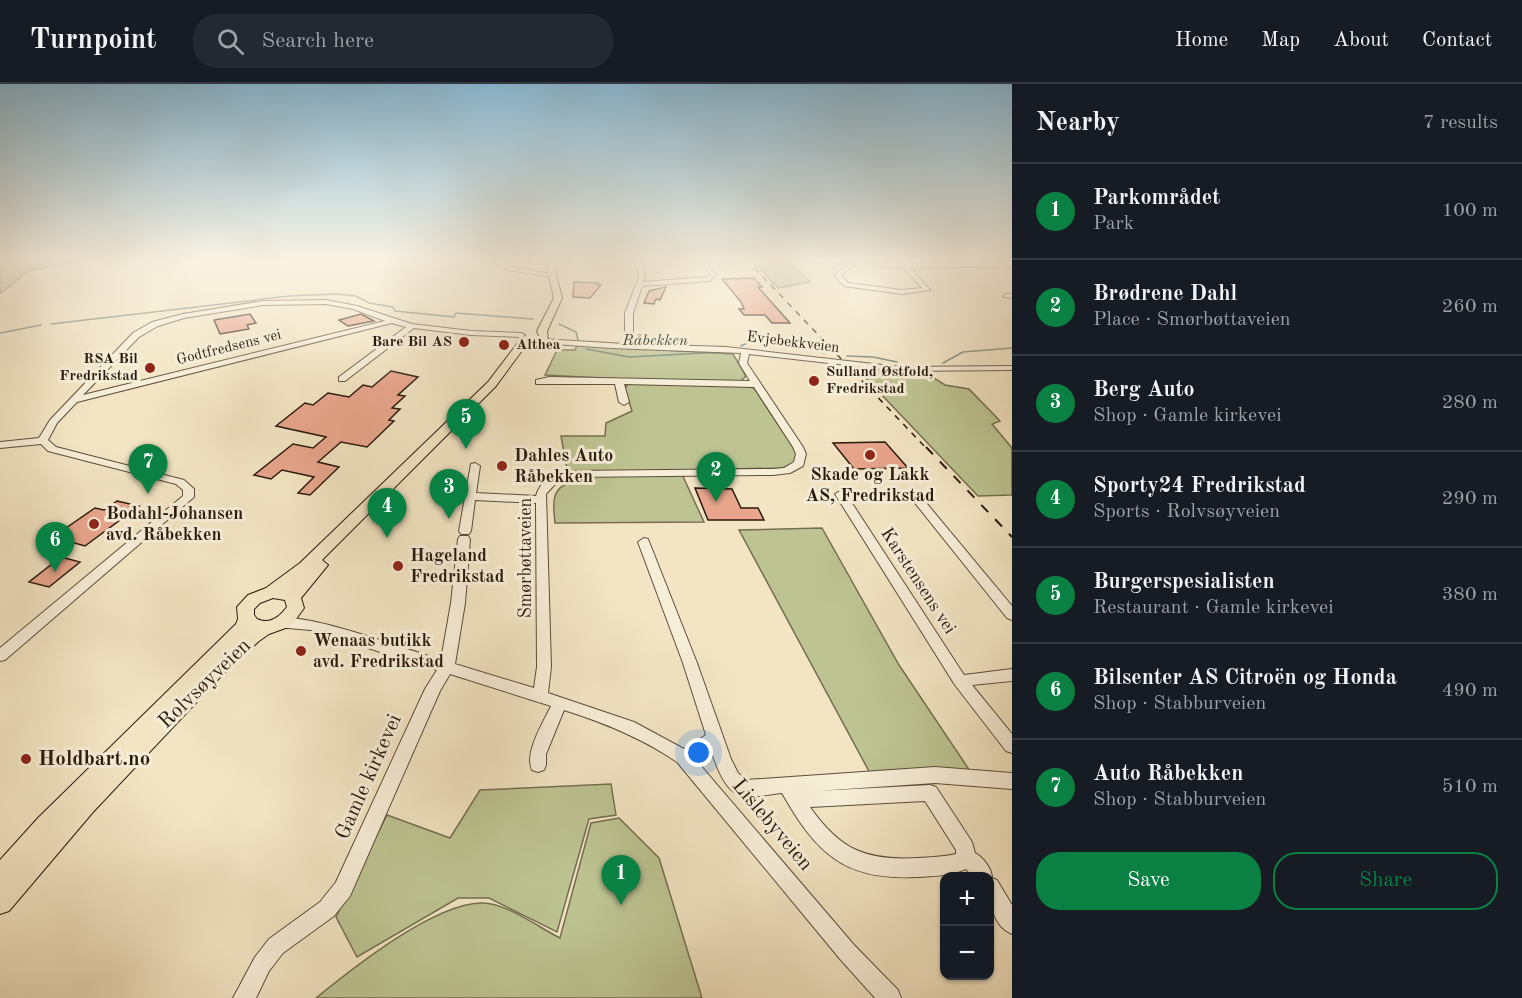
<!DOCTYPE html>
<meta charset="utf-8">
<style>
:root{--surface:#171b24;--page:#242831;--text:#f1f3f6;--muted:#9ea1a6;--line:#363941;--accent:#0b8043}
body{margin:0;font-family:"Old Standard TT",serif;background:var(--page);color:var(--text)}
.controls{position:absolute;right:18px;bottom:18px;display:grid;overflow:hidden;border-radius:12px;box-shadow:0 2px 4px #0004}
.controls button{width:54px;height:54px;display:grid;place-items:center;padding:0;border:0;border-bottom:2px solid var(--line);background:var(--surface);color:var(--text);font:30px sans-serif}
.you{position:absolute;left:699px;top:669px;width:21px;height:21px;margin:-15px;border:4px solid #fff;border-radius:50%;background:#1a73e8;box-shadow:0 0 0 9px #1a73e833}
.badge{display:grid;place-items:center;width:39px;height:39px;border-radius:50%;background:var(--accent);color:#fff;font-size:20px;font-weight:700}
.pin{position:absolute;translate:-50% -50px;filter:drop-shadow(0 2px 3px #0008)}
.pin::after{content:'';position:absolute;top:32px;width:21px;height:18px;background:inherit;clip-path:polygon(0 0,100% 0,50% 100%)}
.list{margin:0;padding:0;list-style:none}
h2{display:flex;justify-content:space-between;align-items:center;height:78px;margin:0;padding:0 24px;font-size:26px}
h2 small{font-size:20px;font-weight:400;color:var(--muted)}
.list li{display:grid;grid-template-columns:39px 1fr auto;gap:18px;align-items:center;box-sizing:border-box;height:96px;padding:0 24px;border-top:2px solid var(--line)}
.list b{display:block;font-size:22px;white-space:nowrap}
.list p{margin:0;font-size:20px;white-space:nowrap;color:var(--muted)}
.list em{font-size:20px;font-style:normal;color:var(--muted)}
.actions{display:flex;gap:12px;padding:18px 24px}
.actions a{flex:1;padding:14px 0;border:2px solid var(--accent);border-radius:24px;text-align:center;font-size:21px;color:var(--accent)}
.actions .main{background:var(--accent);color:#fff}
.icon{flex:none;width:33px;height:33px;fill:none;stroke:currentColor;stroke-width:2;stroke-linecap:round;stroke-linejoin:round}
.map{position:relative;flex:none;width:1012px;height:914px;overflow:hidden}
header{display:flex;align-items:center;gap:36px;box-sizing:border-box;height:84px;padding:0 30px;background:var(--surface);border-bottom:2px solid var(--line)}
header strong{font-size:28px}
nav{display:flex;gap:33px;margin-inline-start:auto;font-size:21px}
.search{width:420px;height:54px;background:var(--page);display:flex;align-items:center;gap:15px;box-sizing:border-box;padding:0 21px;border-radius:24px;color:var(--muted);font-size:22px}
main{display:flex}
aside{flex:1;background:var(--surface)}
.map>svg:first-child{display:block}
.green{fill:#bdc492;stroke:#746f50;stroke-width:1.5}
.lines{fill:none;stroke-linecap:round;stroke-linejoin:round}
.stream{stroke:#6e7d71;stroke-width:1.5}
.building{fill:#e9a68d;stroke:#2a1a0e;stroke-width:1.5}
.minor-casing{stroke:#5c4d3b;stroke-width:2}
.major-casing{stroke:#2a1a0e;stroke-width:2}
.minor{fill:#f7eed8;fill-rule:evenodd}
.major{fill:#f3e5c3;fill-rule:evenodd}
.rail-far1{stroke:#2a1a0e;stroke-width:1.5;stroke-dasharray:6 6;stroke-linecap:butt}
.rail{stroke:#2a1a0e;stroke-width:2;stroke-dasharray:10 10;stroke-linecap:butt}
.poi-dot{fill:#8f2418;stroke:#f7eed8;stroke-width:2}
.labels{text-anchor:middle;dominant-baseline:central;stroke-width:6;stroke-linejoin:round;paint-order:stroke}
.far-poi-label{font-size:15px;font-weight:bold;fill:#2a1a0e;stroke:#f7eed8;text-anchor:end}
.far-street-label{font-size:15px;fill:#2a1a0e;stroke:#f7eed8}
.far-water-label{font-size:16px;font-style:italic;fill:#525448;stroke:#f7eed8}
.poi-label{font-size:18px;font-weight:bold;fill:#2a1a0e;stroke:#f7eed8;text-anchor:start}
.street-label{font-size:18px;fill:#2a1a0e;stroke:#f7eed8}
.near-street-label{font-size:21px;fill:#2a1a0e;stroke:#f7eed8}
.near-poi-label{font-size:21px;font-weight:bold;fill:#2a1a0e;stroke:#f7eed8;text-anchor:start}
</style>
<header>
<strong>Turnpoint</strong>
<div class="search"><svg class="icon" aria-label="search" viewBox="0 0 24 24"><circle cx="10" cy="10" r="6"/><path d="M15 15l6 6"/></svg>Search here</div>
<nav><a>Home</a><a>Map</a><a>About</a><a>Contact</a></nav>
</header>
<main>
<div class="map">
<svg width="1012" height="914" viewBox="0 0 1012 914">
<rect width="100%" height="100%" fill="#f3e5c3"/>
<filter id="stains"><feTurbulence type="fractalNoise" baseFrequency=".00333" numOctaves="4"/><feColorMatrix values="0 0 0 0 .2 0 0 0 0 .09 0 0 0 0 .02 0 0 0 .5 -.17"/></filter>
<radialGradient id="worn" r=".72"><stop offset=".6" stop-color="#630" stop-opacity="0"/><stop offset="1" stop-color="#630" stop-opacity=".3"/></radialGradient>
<path class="green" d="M0,175H90L28,187L0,210Z
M756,180H790L810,198L778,204Z
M577,261L733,270L746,292L742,296L746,302L754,304L797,369L794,379L782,384L680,386L704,438L555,439C553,420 550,403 573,398L567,385L561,352H605L606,339L632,327L625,305L627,301L621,295L545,291L557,266H575Z
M874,284L926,289L945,301L969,305L1000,337L992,340L1012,364V411L978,412L859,287H872Z
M822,444L899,581L970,687L871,691L739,446Z
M611,700L616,731L589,735L557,848L489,814H458L357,873L336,833L387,731L450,754L480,706Z
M619,734L659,774L702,914H316C353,884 433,820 481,819C505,818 538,843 560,854L591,739Z"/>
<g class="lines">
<path class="stream" d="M51,240L289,212L336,210L356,212L369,219L393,223L395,227L454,233L456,229L533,235
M559,240L576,248L578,256
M0,249L41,241
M741,262C765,249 800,260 824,269
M586,265L629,273L723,268
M847,272L873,273L897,278
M943,279L963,268L1012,264"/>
</g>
<path class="building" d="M754,194L762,203H758L790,239H772L765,231H744L739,225H744L741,218L722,195Z
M574,198L598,199V201H601L590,214L573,213Z
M666,203L660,216L656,215L654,220L644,219L649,207Z
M250,230L256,239L247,241L249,245L220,250L214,236Z
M361,230L374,237L348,242L339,236Z
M391,287L418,293L398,311L405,312L392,324L400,325L389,336L394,337L367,363L341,358L318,378L339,383L310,411L298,409L314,393L282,386L271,395L254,391L293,360L313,364L326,353L276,342L305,319L313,321L328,309L349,313L363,301L372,303Z
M885,358L908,384L854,385L833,359Z
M695,404L732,405L741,424H758L764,436H708Z
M117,417L139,422L85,462L53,453L95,424L104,426Z
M61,473L80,478L49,503L29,498Z"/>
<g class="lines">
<g class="minor-casing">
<path id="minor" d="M484,175H493L511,183L557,191L554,193L508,186Z
M525,175H532L533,177L530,179Z
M636,175H642L645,193L643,198L707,193L710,191L700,175H706L716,191L709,197L642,202L633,229V260L726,263L900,283L1012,282V286L900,287L749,270L747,279L803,363L806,370L803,382L790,389L773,391L573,393L558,397L546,410L551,583L548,609L634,638L684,665L706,651L683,579L638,458L644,454L648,455L697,579L731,675L738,689L746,696L935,683L1012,689V705L935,699L816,707L930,701L936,703L972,758L975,769C983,773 992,785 992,794L997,796L1012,821V850C990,841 990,813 990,792H972L966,785C950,792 934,792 917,793C844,797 816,769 782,709C770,710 755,714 743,712C725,709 716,681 711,666L695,675L854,861L898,906L901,914H875L840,875L677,678C642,654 605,639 564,626L546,670V681L544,686L538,688L532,686C524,669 543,639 551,622L450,590L440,607L350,812L334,832L283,869L269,887L256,914H233L255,873L269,855L320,818L336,798L425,605L437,586L311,546L276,543L274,539L276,535C305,527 408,566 441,576L451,519L458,455L460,452H468L470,455L465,519L455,580L534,604L537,583L536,419L475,416L471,447L469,450H461L459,447L471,380L475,379L480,382L476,409L536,412C540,397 552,390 567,387L773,385L784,384L794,378L796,370L793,363L754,303L624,300L629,318L624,321L619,318L615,300H536V296L549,293L750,297L739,279L741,269L611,264L539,259V255H542L625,260V229L639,193ZM925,717L956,766V770C943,773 931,773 918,774C866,777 840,766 810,723Z
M846,175H852L854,181L841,191L848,199L902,206L922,204L903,183H883L865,175H874L884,179H1012V183H910L930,206L902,210L844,202L834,191L848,180Z
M1006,210H1012V214L1004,213L1003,212Z
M326,216L357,222L412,240L471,247L521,249L525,251L521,253L471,251L414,244L345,297H339V293L406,243L392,239L77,318L57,339L48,356L56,363L184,396L194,405V413L5,576L0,577V564L183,412V406L176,400L48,367L41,360L0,364V358L39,354L50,336L133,249L152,238L183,230L263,217ZM326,220L353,225L385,237L83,311L139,253L158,242L184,234L263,221Z
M840,407L918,409L1012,522V536L1007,534L911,414L848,413L964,591L1012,585V597L972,601L1012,650V669L1006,667L955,601L835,410Z"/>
</g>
<g class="major-casing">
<path id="major" d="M552,175L562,214L547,247L548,257L534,262L526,261L496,302L322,476L328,481L301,514L304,524L291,542L269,550L259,557L225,588L93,728L9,827L0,830V776L38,734L236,540L238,535L237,523L248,511L266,504L300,479L488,298L520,256L540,254L537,247L554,214L545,176ZM273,514L285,516L287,523C279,533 270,541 257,535L254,531V525L260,519Z"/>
</g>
<use href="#minor" class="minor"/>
<use href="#major" class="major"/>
<path class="rail-far1" d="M746,175L927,365"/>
<path class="rail" d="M926,363L1012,453"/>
</g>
<linearGradient id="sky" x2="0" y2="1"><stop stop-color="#89b8d3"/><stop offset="0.58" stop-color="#faf3e4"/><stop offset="1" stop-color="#faf3e4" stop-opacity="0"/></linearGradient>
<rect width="1012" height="303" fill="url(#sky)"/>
<g class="poi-dot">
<circle cx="464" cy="258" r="6"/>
<circle cx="504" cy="261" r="6"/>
<circle cx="150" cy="284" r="6"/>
<circle cx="814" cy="297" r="6"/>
<circle cx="870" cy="371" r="6"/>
<circle cx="502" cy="382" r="6"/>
<circle cx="94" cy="440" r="6"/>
<circle cx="398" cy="482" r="6"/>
<circle cx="301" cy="567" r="6"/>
<circle cx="26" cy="675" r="6"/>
</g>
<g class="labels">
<g class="far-poi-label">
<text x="452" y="258">Bare Bil AS</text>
<text x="516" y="261" text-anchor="start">Althea</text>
<text x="138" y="275">RSA Bil<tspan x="138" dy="17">Fredrikstad</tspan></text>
<text x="826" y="288" text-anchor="start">Sulland Østfold,<tspan x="826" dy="17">Fredrikstad</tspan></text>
</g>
<g class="far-street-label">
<text transform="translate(793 259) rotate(7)">Evjebekkveien</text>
<text transform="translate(229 264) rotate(-14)">Godtfredsens vei</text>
</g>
<g class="far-water-label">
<text x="655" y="257">Råbekken</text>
</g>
<g class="poi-label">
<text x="514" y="372">Dahles Auto<tspan x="514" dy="21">Råbekken</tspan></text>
<text x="870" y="391" text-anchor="middle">Skade og Lakk<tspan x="870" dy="21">AS, Fredrikstad</tspan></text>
<text x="106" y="430">Bodahl-Johansen<tspan x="106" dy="21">avd. Råbekken</tspan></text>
<text x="410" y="472">Hageland<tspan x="410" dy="21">Fredrikstad</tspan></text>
<text x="313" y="557">Wenaas butikk<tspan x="313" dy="21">avd. Fredrikstad</tspan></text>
</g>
<g class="street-label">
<text transform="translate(526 474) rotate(-90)">Smørbøttaveien</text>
<text transform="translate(918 497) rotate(57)">Karstensens vei</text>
</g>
<g class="near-street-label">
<text transform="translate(205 600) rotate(-44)">Rolvsøyveien</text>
<text transform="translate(369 693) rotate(-66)">Gamle kirkevei</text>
<text transform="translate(772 741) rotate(50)">Lislebyveien</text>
</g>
<g class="near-poi-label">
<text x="38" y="675">Holdbart.no</text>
</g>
</g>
<rect width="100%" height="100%" filter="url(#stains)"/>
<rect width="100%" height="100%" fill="url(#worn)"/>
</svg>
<div class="controls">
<button>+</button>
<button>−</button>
</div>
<div class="you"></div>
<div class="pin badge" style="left:621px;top:821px">1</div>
<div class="pin badge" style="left:716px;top:418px">2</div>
<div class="pin badge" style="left:449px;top:435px">3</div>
<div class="pin badge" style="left:387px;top:454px">4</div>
<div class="pin badge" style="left:466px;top:365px">5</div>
<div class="pin badge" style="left:55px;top:488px">6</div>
<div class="pin badge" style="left:148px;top:410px">7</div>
</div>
<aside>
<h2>Nearby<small>7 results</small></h2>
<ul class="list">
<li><span class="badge">1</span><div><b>Parkområdet</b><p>Park</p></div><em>100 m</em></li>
<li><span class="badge">2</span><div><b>Brødrene Dahl</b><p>Place · Smørbøttaveien</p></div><em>260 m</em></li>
<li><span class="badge">3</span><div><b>Berg Auto</b><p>Shop · Gamle kirkevei</p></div><em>280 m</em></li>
<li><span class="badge">4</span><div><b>Sporty24 Fredrikstad</b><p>Sports · Rolvsøyveien</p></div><em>290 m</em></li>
<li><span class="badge">5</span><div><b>Burgerspesialisten</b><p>Restaurant · Gamle kirkevei</p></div><em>380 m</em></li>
<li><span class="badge">6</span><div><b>Bilsenter AS Citroën og Honda</b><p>Shop · Stabburveien</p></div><em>490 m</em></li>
<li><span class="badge">7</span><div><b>Auto Råbekken</b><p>Shop · Stabburveien</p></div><em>510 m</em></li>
</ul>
<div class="actions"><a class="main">Save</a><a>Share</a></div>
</aside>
</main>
